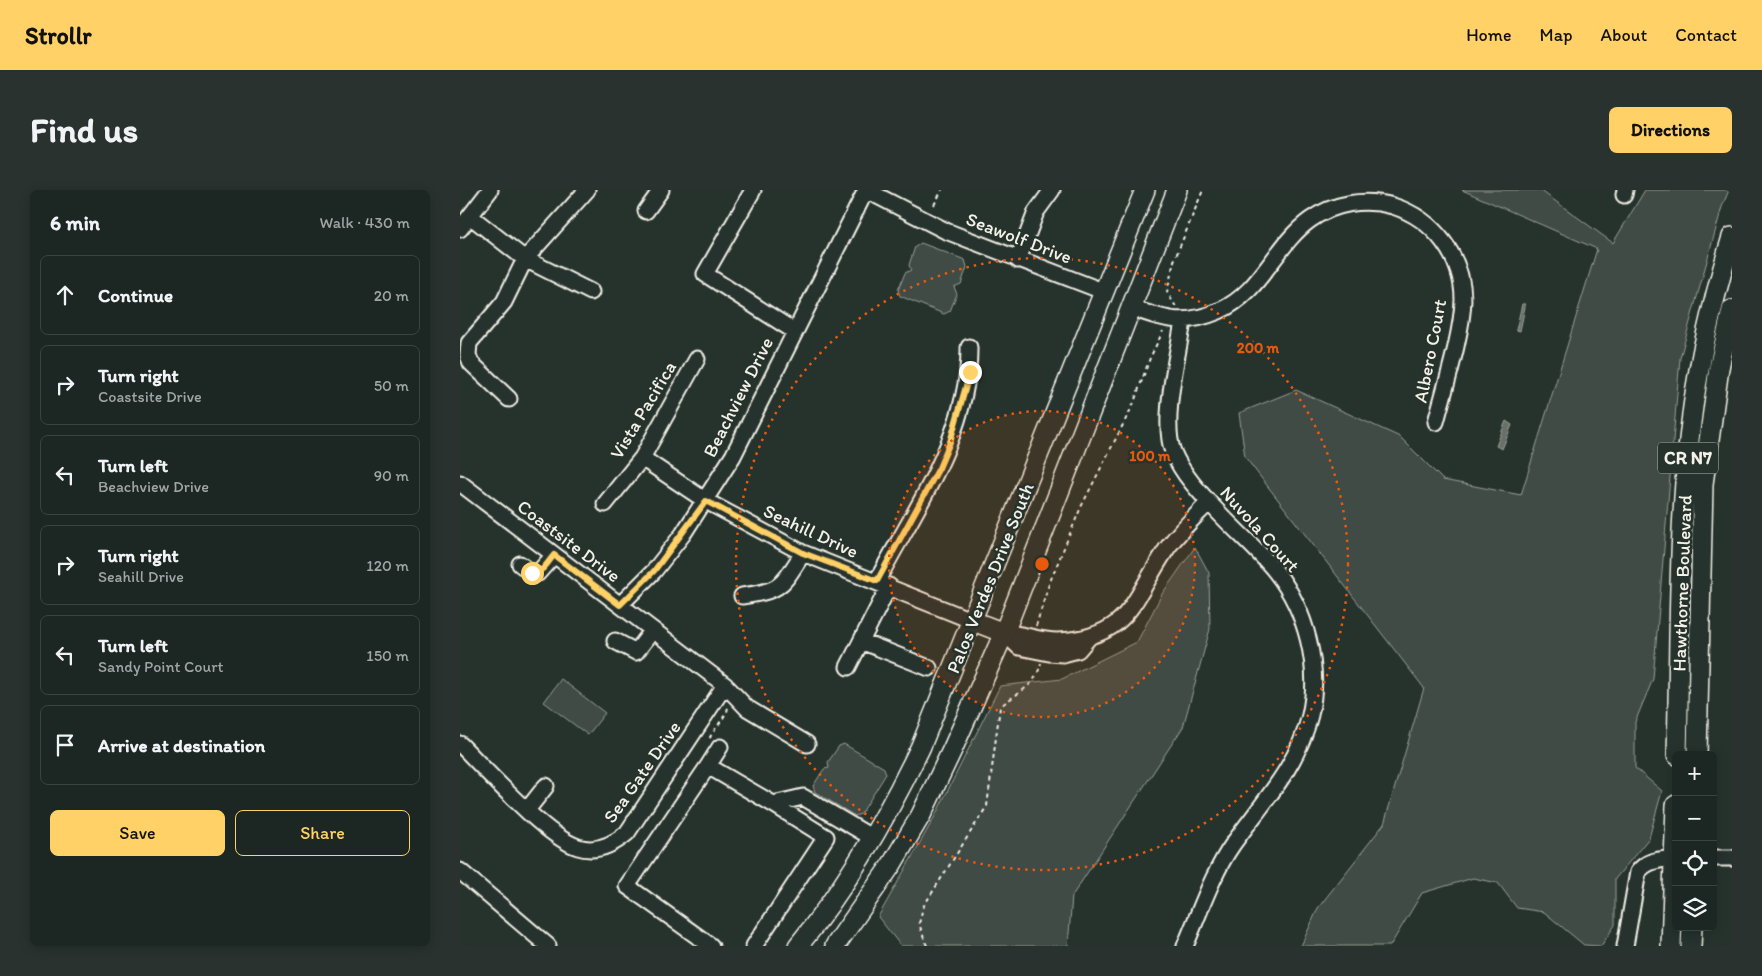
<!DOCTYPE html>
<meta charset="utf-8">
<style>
:root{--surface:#1c2622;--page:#29322f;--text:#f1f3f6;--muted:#a0a5a5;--line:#3a4340;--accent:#ffd166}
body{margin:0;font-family:Itim,sans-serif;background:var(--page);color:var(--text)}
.controls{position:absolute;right:15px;bottom:15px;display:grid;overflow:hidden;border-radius:8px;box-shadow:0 2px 12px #0003}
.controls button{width:45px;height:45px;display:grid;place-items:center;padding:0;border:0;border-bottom:1px solid var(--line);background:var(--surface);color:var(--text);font:25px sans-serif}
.stop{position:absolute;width:15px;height:15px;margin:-11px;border:4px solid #ffd166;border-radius:50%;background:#fff}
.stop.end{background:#ffd166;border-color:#fff;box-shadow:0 1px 5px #0008}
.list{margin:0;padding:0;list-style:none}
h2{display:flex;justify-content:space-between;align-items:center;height:65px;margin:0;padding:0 20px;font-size:21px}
h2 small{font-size:16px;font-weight:400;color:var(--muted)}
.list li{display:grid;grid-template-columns:32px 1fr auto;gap:15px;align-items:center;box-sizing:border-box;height:80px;margin:0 10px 10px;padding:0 10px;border:1px solid var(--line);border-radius:8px}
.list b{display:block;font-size:19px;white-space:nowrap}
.list p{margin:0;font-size:16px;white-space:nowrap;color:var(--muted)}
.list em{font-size:16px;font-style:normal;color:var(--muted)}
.actions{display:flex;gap:10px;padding:15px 20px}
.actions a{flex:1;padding:11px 0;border:1px solid var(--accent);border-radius:8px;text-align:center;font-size:18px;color:var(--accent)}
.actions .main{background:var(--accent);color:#111}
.icon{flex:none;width:28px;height:28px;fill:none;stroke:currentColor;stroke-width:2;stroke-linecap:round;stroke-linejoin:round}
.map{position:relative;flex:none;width:1272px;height:756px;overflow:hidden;border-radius:8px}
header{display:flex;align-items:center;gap:30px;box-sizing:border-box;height:70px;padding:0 25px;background:var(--accent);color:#111}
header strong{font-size:24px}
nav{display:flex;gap:28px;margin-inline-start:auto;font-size:18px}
.intro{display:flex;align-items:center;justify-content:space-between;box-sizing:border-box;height:120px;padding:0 30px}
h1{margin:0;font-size:35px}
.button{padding:12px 22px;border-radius:8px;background:var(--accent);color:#111;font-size:18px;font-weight:700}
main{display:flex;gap:30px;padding:0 30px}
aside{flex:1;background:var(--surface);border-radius:8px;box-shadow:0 2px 12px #0003}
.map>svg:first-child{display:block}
.green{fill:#414b45;stroke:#9a9e96}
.water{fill:#676f68;stroke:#9fa39b}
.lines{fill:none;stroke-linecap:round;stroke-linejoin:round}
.minor-casing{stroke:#f4f1e8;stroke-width:19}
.major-casing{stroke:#f4f1e8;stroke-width:22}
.path{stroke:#f4f1e8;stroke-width:2;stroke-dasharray:4 4;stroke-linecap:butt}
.minor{stroke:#26332d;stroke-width:15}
.major{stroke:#26332d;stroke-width:19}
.route{stroke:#ffd166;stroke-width:6}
.ring{fill:none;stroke:#e8590c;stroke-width:2.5;stroke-dasharray:2.5 5}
.labels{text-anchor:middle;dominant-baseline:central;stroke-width:5;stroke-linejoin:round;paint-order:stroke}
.shield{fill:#26332d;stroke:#b6b8b0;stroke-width:1}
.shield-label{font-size:18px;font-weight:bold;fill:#f4f1e8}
.street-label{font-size:19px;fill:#f4f1e8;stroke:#26332d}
.centre{fill:#e8590c;stroke:#26332d;stroke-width:2.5}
.ring-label{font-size:15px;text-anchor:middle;font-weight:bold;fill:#e8590c;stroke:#26332d;stroke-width:5;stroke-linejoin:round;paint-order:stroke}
</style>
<header>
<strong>Strollr</strong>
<nav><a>Home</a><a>Map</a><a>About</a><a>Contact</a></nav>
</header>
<div class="intro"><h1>Find us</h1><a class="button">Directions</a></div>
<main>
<aside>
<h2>6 min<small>Walk · 430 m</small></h2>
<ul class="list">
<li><svg class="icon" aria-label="ahead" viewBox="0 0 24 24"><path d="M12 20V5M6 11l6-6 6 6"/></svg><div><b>Continue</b></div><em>20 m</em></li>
<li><svg class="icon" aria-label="right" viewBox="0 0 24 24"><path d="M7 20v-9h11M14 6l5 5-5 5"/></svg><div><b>Turn right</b><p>Coastsite Drive</p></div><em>50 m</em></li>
<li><svg class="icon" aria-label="left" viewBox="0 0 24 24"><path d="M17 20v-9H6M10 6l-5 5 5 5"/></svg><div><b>Turn left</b><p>Beachview Drive</p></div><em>90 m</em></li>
<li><svg class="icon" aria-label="right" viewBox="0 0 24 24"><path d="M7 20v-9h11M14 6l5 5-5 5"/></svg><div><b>Turn right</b><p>Seahill Drive</p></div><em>120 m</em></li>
<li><svg class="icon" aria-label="left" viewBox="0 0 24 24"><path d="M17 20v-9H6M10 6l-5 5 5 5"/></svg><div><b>Turn left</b><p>Sandy Point Court</p></div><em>150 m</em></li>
<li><svg class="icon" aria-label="arrive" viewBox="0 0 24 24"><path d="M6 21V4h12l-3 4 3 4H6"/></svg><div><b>Arrive at destination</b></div></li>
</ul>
<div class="actions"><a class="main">Save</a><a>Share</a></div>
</aside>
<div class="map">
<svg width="1272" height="756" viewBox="0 0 1272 756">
<rect width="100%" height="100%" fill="#26332d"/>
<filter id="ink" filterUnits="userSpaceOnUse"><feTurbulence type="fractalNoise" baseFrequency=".02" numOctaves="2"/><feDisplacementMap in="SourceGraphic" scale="10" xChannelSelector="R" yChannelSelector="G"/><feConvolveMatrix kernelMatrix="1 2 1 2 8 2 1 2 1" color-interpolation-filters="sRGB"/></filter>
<g filter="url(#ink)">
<path class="green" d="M1002,0H1080L1153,53L1185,0H1269L1262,17L1220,168L1193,489L1175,532V578L1202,601L1189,648L1155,689V735L1141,756L1124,755L1084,722L1057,718L1038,693L1013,688L962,703L930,756H841L858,718L924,634L964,498L785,267L779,223L836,200L940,247L983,290L1061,305L1137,59Z
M461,53L505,70L507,77L501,94L494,97L497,104L490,121L484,124L440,106L438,100L445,83L451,80L449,75L455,57Z
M735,357L749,383L750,439L723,537L612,706L608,756H441L418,727L474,628L540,496L602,489L677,452L702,404Z
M101,489L145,523L128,545L84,512Z
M384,554L424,578L426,584L401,624L395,626L355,602L353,596L364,579L369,578L368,572L379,556Z"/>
<path class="water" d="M1062,114H1065V117L1060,141L1056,140Z
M1046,231L1052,235L1042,259L1036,256Z"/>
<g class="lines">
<g class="minor-casing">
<path id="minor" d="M293,0L245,84L334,141
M406,0L486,41L645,102
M1164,5L1165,0
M186,21L201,0
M10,26L65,69L131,102
M0,39L30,0
M558,70L576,22L592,0
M672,118C707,130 723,136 759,121C801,103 815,55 850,30C874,13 904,8 933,16C974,29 1003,67 1003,110C1002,145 985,197 976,232
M723,131C718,166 701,230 713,262C723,286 743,306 761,325C779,344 800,362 816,382C846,420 861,477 850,525C838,576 803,612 773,654C752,684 740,722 725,756
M49,209L11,173L8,165L9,153L44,112L65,69L127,0
M182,268L246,311L343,363L513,431
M0,293L265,495L287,518L347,554
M145,314L182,268L237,169
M60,374L72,383H78L94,365
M417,391C455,319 510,242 509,157
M282,406C323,401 322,395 343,363
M160,415L194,381L223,344L273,266L406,0
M544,443C562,443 579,451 597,451C668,448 671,414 704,363C716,344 734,328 749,312
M544,443L559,457L589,463L603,464L618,460L630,446
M155,451L176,462L193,440
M401,451L469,478
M388,477L429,396
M0,554C26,580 86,647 118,657C137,663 154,654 167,643L265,495
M248,576L260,557
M67,620L86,596
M1253,668H1272
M0,681L88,756
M251,756L167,696L248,576L313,614L343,607L411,647
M294,756L366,647L313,614
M1165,756L1178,682C1188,669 1201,670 1216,668"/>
</g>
<g class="major-casing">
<path id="major" d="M513,431L544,443
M1217,565C1220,449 1217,332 1233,217C1241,159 1255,103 1272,47
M1237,565L1243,294L1259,178L1272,120
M338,756C387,696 428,625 461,556L685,0
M375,756L432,674L461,625L493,558L544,443L717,0
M1211,756L1216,615
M1231,756L1232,737"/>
</g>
<path class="path" d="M474,15L482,0
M716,117L707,102L714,71L743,0
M576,436L589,394L621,317L673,215L690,168L703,141
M251,548L250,547L267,522L268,517
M467,756L459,734L463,717L527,616L540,517C558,501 575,498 581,473"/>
<use href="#minor" class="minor"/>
<use href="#major" class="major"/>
</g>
</g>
<g class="lines" filter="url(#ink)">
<path class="route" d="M72,383C83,383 87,373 94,365L160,415L194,381L246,311L343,363L417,391L479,278L490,252L510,182"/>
</g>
<circle cx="582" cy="374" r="153" fill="#e8590c" fill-opacity=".12"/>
<g class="ring">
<circle cx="582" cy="374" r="153"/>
<circle cx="582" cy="374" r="306"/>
</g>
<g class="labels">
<rect class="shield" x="1198" y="252.5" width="60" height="31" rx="4"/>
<g class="shield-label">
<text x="1228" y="268">CR N7</text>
</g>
<g class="street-label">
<text transform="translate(559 48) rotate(21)">Seawolf Drive</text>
<text transform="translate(970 161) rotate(-79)">Albero Court</text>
<text transform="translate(278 207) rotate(-63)">Beachview Drive</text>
<text transform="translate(183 220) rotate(-59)">Vista Pacifica</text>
<text transform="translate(800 339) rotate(48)">Nuvola Court</text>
<text transform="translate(351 341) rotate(25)">Seahill Drive</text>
<text transform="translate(109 351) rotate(37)">Coastsite Drive</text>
<text transform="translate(530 388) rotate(-68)">Palos Verdes Drive South</text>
<text transform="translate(1222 393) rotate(-88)">Hawthorne Boulevard</text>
<text transform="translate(182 582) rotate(-55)">Sea Gate Drive</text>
</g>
</g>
<circle cx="582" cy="374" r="8" class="centre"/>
<g class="ring-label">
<text x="798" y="163">200 m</text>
<text x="690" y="271">100 m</text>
</g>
</svg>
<div class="controls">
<button>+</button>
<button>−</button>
<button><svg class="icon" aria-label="locate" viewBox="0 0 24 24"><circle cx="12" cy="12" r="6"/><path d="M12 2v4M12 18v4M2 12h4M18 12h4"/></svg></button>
<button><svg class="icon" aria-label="layers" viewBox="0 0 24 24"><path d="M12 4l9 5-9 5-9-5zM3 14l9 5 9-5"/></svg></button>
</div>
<div class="stop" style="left:72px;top:383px"></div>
<div class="stop end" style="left:510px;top:182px"></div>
</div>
</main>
